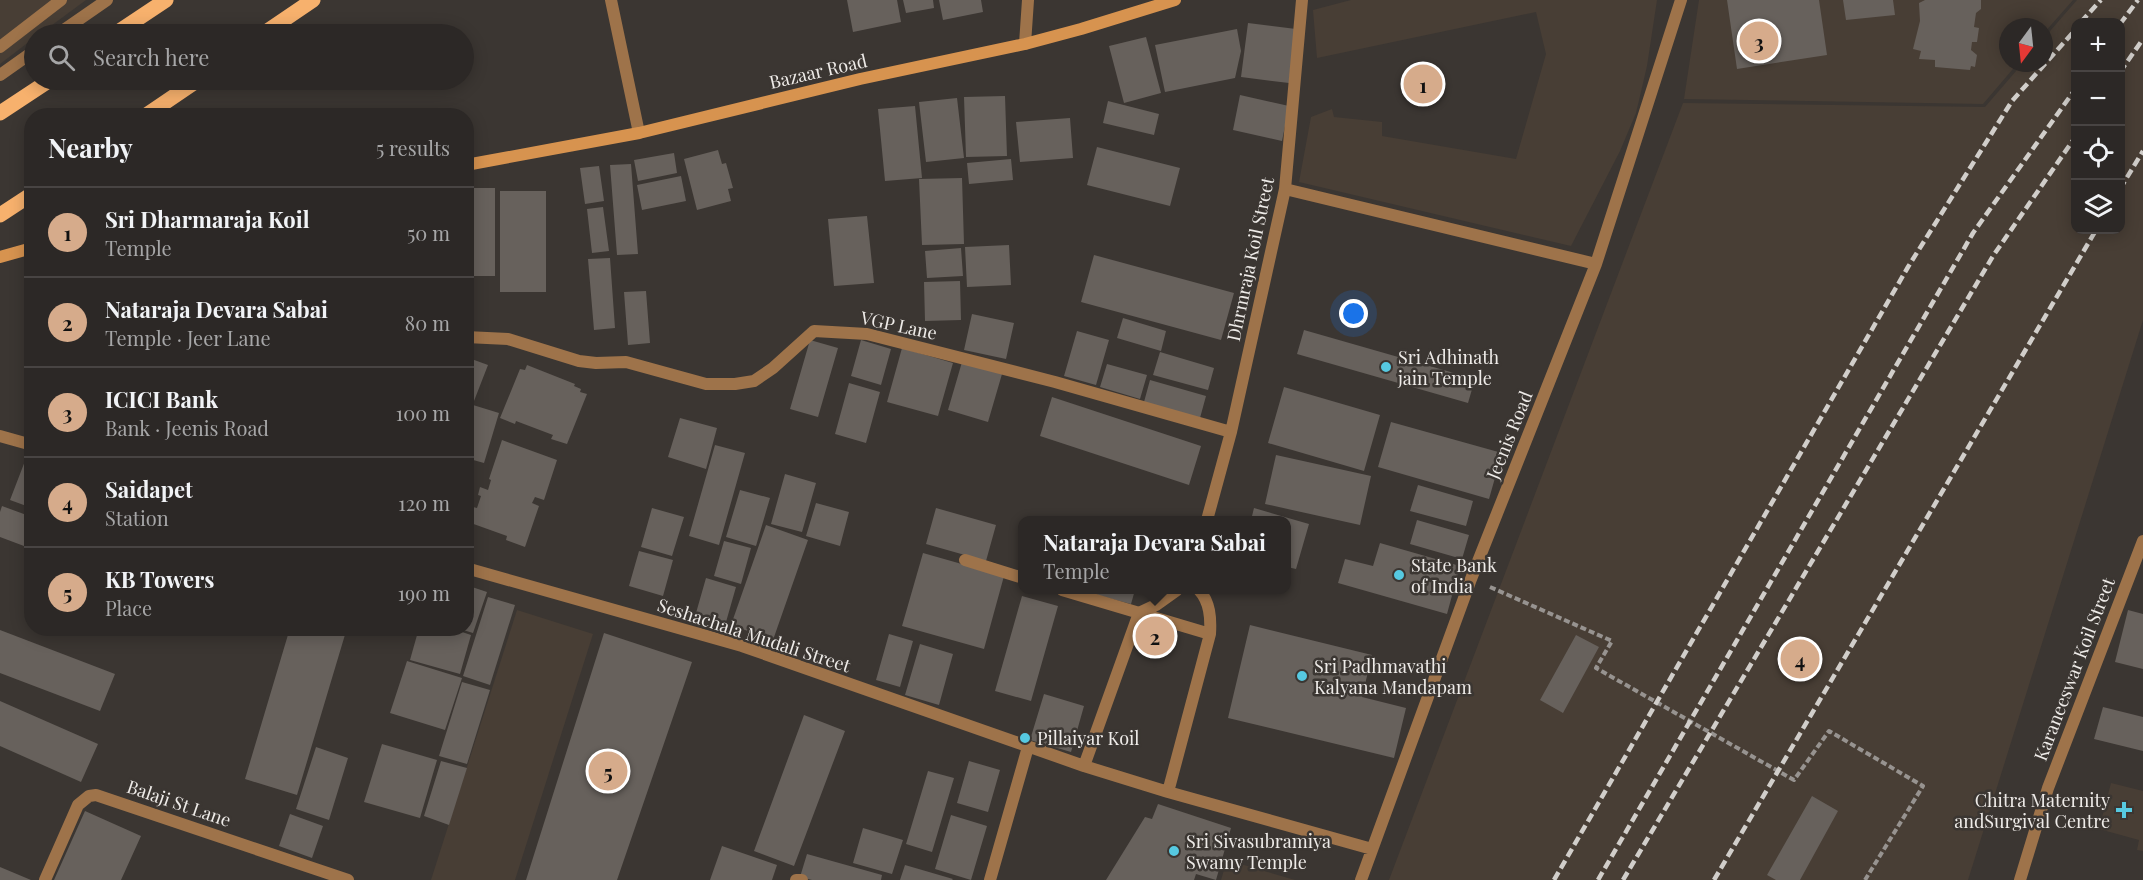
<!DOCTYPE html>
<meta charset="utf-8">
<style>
:root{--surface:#2c2826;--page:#34302e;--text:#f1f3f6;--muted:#a6a6a7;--line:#484443;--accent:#d6ab8b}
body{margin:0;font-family:"Playfair Display",serif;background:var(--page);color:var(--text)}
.controls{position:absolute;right:18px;top:18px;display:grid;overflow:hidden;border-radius:12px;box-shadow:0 3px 15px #0003}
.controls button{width:54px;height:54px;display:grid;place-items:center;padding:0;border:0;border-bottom:2px solid var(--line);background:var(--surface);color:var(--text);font:30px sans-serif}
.compass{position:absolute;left:1999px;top:18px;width:54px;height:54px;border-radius:50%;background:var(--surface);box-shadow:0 3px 15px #0003;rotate:195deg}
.you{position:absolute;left:1354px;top:314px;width:21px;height:21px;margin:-15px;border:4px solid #fff;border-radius:50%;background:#1a73e8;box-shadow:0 0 0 9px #1a73e833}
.badge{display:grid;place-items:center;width:39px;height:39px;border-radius:50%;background:var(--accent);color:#111;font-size:20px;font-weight:700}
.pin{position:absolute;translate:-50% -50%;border:3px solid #fff;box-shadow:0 2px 6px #0006}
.popup{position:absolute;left:1018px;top:516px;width:273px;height:78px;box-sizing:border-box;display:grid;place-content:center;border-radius:12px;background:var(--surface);filter:drop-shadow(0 2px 4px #0005);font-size:20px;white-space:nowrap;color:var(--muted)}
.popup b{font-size:22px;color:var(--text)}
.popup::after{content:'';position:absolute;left:50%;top:100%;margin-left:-12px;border:12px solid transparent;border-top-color:var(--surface)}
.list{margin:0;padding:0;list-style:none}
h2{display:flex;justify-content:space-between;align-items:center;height:78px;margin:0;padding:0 24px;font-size:26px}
h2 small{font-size:20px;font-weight:400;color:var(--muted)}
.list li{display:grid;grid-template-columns:39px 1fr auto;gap:18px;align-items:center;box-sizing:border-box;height:90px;padding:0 24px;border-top:2px solid var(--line)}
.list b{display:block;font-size:22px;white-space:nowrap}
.list p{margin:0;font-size:20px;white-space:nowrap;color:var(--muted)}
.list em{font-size:20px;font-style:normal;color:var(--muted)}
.icon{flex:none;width:33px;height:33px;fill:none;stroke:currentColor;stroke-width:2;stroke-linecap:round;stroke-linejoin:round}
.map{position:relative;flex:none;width:2143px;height:880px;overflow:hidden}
.search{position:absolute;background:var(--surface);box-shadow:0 3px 15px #0003;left:24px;top:24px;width:450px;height:66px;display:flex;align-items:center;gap:15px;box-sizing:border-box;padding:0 21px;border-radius:33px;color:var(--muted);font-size:22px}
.panel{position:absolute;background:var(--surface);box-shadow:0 3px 15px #0003;left:24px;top:108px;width:450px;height:528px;border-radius:24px}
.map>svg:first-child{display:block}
.built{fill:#483e35;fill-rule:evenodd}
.building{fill:#67615c}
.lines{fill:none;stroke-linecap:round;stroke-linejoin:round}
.path{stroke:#979390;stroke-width:4;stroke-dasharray:6 3;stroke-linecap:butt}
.lane{stroke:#9e734a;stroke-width:12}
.street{stroke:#9e734a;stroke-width:12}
.secondary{stroke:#d7934f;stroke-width:12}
.primary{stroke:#f7b16d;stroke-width:15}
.rail{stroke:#d1ceca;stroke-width:4.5;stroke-dasharray:9 4.5;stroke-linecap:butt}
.poi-dot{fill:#56c9e1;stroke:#3b3632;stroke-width:2}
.labels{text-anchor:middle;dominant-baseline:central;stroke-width:5;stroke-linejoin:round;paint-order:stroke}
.street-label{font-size:18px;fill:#eeebe8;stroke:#3b3632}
.poi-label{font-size:18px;fill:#eeebe8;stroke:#3b3632;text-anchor:start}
</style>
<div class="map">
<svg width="2143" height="880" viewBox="0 0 2143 880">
<rect width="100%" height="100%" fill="#3b3632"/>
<path class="built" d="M0,0H86L40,34H34V38L0,64Z
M1351,0H1657L1647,66L1636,113L1620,151L1571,246L1299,182L1311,117L1332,109L1334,117L1382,122V136L1516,159L1546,54L1536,12L1317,58L1313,10Z
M1699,0H2073L2044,33V27H2008V63H2018L1983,104L1684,99Z
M2077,0H2143V320L1968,880H1389L1683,103L1985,107L2023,63H2044V38ZM2076,22H2120V230H2076Z
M517,610L593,634L515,880H431Z
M2111,783L2143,791V851L2137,850L2139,840L2099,829Z
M1227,860L1295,880H1221Z"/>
<path class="building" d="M847,0H897L901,22L853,32Z
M903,0H933L934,8L906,13Z
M939,0H981L983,12L943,20Z
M1727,0H1819L1827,55L1737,69Z
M1843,0H1893L1895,15L1846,20Z
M1925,0H1981V9L1976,13L1974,27L1979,28L1977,42H1972L1971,50L1977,55L1975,67L1971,66L1970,70L1935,67V60L1919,59L1921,51L1913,49L1920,21L1919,3Z
M1248,23L1296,29L1289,83L1241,77Z
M1237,29L1241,51L1235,78L1165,92L1155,45Z
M1146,37L1161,93L1124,103L1109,46Z
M1240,95L1289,106L1282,141L1233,130Z
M1005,96L1007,156L966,157L964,97Z
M957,98L964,158L926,162L919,102Z
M1108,101L1159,114L1154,135L1103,123Z
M915,106L922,178L885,181L878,109Z
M1070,118L1073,158L1020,162L1016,122Z
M1097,147L1180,168L1170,206L1087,185Z
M718,150L722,164L726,163L733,188L728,189L731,201L697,210L684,159Z
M674,153L677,173L638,181L634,160Z
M1011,159L1013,180L969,184L967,163Z
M631,164L638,254L617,255L610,165Z
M599,166L604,201L585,204L580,168Z
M681,176L686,201L642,210L637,185Z
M962,178L964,244L922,245L919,179Z
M466,188H495V276H466Z
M500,191H546V292H500Z
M603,207L609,251L592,253L587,209Z
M867,216L874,283L834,286L828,219Z
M1009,245L1011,285L967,287L965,247Z
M961,248L963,276L927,278L925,251Z
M1094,255L1234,293L1221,340L1081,302Z
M610,258L615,328L594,330L588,259Z
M960,281L961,320L925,321L924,282Z
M646,291L650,343L628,345L624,292Z
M972,314L1014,323L1006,359L964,350Z
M1123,318L1166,331L1161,351L1117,338Z
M1304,330L1475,379L1468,403L1297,354Z
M1077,331L1109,340L1096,385L1064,376Z
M810,340L838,348L818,417L790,409Z
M861,340L891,349L881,385L851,376Z
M902,348L953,363L938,416L887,402Z
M1160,352L1214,368L1208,390L1153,375Z
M466,357L488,365L467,419H466Z
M962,362L1002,374L988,422L948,410Z
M1107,364L1147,375L1140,399L1100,387Z
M527,365L575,384L574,386L581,389L580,392L587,394L567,444L551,439L553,435L516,421L515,424L500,418L520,369L525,370Z
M1150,380L1206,396L1200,418L1144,402Z
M849,383L880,392L866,443L835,434Z
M1284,387L1380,415L1364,471L1268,443Z
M1052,397L1201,446L1189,485L1040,436Z
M473,405L499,413L484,463L466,458V427Z
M680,418L717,428L706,469L668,457Z
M1391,422L1502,453L1489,499L1378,467Z
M502,440L557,460L544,500L535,497L532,503L539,506L525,547L506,540L507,536L468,522L473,507L477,508L481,496L478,495L480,487L488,490L491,480L489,479Z
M715,445L745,453L719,545L689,536Z
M1276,455L1371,476L1360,525L1265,504Z
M25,461L32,463V508L10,500Z
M785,474L816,483L802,532L771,524Z
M1418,485L1473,501L1466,526L1410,511Z
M740,490L770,498L756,546L726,537Z
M816,503L849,512L840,546L806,536Z
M2,506L32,517V549L0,537V512Z
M652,508L684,517L672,556L641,547Z
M936,508L996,525L986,561L926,544Z
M1254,508L1309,524L1296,569L1287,567V520H1251Z
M1417,520L1469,535L1462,559L1410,544Z
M766,525L808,540L773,640L731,625Z
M724,541L751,548L741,584L714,576Z
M1380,543L1460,566L1447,614L1338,583L1345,559L1373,566Z
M639,551L673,560L663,596L629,586Z
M923,553L1004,576L984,649L902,626Z
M706,578L736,587L726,622L696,613Z
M466,585L487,592L473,633L460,629L466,628Z
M1099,590H1135L1131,604L1097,595Z
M1022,596L1058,606L1031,701L995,691Z
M488,597L515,605L490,685L463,676Z
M2128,610L2143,614V669L2115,662Z
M1250,625L1372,655L1362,697L1406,708L1394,758L1228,718Z
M290,628H347L297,795L245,779Z
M419,628H450L471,635L460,674L410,660Z
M0,630L115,674L100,711L0,673Z
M604,633L692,662L617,880H526Z
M889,634L913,641L900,687L876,680Z
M1576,635L1599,647L1563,713L1540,700Z
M920,644L953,654L939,705L905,695Z
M407,661L462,678L445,730L390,713Z
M462,682L490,690L467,764L439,756Z
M1044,694L1084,706L1071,752L1030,740Z
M0,701L98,744L81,782L0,746Z
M2103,707L2143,717V751L2094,739Z
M804,715L845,731L794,866L754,851Z
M382,744L437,760L420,818L364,802Z
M316,747L348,758L329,820L296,809Z
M441,761L467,768L449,825L424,816Z
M969,761L1000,770L988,812L957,803Z
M928,771L954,778L932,852L906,844Z
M1812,796L1838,811L1800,880H1776L1767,875Z
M1158,804L1231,828L1216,880L1196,874L1194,880H1106L1145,817L1152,819Z
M85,811L141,836L121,880H54Z
M290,814L323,826L312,858L279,846Z
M951,815L987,826L971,880L935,869Z
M863,828L903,840L892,874L853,863Z
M722,846L777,865L772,880H710Z
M807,854L882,875L881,880H812L800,877Z
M905,865L953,879L952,880H900Z
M0,867L31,880H0Z"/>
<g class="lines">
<path class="path" d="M1490,587L1612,641L1596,668L1794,780L1829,731L1923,786L1865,880"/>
<path class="lane" d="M58,34L107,0
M0,47L61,0
M0,75L34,51"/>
<path class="street" d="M611,0L639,133
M1025,44L1028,0
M1285,189L1596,264
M466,337L508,339L579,361L596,363L626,362L706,384H735L754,381L773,368L814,331L867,334L1055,382L1231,432
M0,436L32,445
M1207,520L1231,432L1285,189L1302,0
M965,560L1023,578
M466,568L742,646L1084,766L1168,792L1372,849
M1062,590L1210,634
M1084,766L1139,613L1156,605L1177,590
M1168,792L1210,634C1211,618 1210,602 1199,590
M45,880L78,805L89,796L96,795L348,880
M796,880H802
M990,880L1028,747
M1361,880L1471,579L1596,264L1681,0
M2020,880L2048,788L2143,541"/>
<path class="secondary" d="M466,165L639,133L860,79L1025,44L1081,29L1175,0
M0,257L32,248"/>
<path class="primary" d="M115,34L166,0
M263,34L313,0
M0,113L50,80
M145,116L198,80
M0,215L32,194"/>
<path class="rail" d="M2081,22L2101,0
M2120,24L2138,0
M2120,72L2143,39
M2120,189L2143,151
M1554,880L1908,267L2012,101L2076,29
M1598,880L1973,233L2076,88
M1623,880L1993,256L2076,136
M1714,880L2096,230"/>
</g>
<g class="poi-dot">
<circle cx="1386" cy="367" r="6"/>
<circle cx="1399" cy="575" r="6"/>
<circle cx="1302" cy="676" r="6"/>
<circle cx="1025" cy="738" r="6"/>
<path d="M2121 801h6v6h6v6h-6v6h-6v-6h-6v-6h6z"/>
<circle cx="1174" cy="851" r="6"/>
</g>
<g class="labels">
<g class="street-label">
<text transform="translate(818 71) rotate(-13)">Bazaar Road</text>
<text transform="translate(1250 259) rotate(-78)">Dhrmraja Koil Street</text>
<text transform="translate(899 325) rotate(12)">VGP Lane</text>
<text transform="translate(1509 435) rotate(-68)">Jeenis Road</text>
<text transform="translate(754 635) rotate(18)">Seshachala Mudali Street</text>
<text transform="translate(2074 669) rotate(-69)">Karaneeswar Koil Street</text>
<text transform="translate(179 803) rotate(19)">Balaji St Lane</text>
</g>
<g class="poi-label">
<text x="1398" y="357">Sri Adhinath<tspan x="1398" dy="21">jain Temple</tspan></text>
<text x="1411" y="565">State Bank<tspan x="1411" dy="21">of India</tspan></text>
<text x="1314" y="666">Sri Padhmavathi<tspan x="1314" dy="21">Kalyana Mandapam</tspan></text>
<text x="1037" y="738">Pillaiyar Koil</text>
<text x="2110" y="800" text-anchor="end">Chitra Maternity<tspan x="2110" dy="21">andSurgival Centre</tspan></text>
<text x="1186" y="841">Sri Sivasubramiya<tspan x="1186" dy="21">Swamy Temple</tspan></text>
</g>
</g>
</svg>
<div class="controls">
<button>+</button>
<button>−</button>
<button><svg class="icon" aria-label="locate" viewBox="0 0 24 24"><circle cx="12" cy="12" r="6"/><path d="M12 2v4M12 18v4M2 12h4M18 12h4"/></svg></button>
<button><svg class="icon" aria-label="layers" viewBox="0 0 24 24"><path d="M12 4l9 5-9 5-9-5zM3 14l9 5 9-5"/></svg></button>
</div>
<svg class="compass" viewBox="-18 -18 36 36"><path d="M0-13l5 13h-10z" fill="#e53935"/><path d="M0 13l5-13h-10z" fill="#a6a6a7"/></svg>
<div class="you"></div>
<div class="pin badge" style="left:1423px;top:84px">1</div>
<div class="pin badge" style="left:1155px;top:636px">2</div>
<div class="popup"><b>Nataraja Devara Sabai</b>Temple</div>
<div class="pin badge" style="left:1759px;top:41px">3</div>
<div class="pin badge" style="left:1800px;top:659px">4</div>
<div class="pin badge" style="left:608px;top:771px">5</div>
<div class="search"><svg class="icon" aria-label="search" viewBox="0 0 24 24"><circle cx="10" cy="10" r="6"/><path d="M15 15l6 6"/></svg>Search here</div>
<section class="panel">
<h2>Nearby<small>5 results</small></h2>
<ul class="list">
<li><span class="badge">1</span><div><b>Sri Dharmaraja Koil</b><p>Temple</p></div><em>50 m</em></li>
<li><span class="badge">2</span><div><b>Nataraja Devara Sabai</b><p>Temple · Jeer Lane</p></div><em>80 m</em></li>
<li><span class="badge">3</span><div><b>ICICI Bank</b><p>Bank · Jeenis Road</p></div><em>100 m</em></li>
<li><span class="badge">4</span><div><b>Saidapet</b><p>Station</p></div><em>120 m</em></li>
<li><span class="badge">5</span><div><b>KB Towers</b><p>Place</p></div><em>190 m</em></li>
</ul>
</section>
</div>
